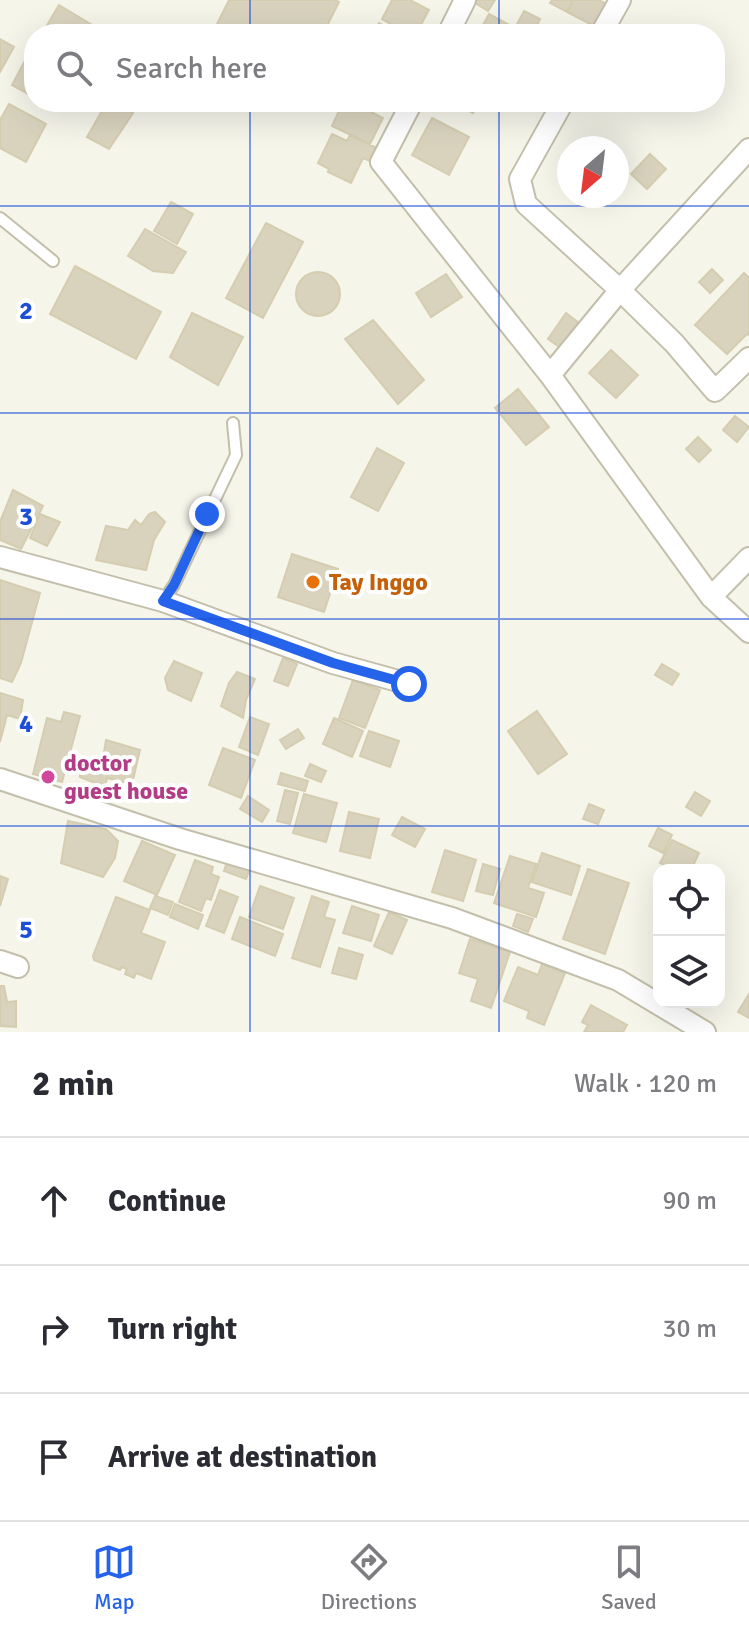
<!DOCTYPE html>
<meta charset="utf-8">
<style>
:root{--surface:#fff;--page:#f7f7f7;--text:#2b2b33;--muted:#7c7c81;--line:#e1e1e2;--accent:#2563eb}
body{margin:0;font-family:Signika,sans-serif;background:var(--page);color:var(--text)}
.controls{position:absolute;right:24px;bottom:24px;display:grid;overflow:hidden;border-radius:16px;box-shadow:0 8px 32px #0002}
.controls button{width:72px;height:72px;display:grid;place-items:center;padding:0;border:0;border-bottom:2px solid var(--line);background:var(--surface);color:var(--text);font:40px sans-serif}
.compass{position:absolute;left:557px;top:136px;width:72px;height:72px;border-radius:50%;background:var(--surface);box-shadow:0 8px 32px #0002;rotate:208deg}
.stop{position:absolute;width:24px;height:24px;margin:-18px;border:6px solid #2563eb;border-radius:50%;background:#fff}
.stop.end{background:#2563eb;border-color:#fff;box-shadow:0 2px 8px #0008}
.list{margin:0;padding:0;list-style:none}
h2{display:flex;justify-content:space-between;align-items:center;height:104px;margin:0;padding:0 32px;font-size:34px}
h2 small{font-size:26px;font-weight:400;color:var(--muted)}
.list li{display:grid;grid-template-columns:52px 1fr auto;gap:24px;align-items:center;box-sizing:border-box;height:128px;padding:0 32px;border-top:2px solid var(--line)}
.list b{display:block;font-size:30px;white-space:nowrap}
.list em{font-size:26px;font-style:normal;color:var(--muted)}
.icon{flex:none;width:44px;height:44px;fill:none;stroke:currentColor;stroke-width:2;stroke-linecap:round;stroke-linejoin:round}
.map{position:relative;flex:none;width:749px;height:1032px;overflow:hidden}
.search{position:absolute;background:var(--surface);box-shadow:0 8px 32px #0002;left:24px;right:24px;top:24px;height:88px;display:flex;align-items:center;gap:20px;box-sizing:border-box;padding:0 28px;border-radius:32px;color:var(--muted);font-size:30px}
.sheet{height:488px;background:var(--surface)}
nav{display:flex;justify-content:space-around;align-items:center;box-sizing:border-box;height:112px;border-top:2px solid var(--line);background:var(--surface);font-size:22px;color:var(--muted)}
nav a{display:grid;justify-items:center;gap:4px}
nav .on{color:var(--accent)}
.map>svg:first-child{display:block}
.building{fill:#d9d3be;stroke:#d4cdb0;stroke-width:2}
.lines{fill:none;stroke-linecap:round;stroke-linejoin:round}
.service-casing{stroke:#c3bfab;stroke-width:14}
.minor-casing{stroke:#c3bfab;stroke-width:24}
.service{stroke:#fff;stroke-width:10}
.minor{stroke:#fff;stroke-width:20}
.route{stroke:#2563eb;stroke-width:10}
.grid{fill:none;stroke:#1d4ed8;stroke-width:2;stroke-opacity:0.55}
.food-dot{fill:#e8710a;stroke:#fff;stroke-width:3}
.hotel-dot{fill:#d1479c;stroke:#fff;stroke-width:3}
.labels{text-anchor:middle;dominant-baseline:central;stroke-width:8;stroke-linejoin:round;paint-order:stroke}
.food-label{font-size:24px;font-weight:bold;fill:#c56008;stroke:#fff;text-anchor:start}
.hotel-label{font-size:24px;font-weight:bold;fill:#b23c85;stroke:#fff;text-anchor:start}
.grid-label{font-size:26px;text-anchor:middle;font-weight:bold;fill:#1d4ed8;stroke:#fff;stroke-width:8;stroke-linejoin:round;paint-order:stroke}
</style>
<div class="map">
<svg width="749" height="1032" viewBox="0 0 749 1032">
<rect width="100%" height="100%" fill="#f6f5ea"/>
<path class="building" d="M229,0H335L339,2L323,34H212Z
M392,0H410L429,10L416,34H409L382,19Z
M477,0H495L488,11L475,3Z
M552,0H573L567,12L550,3Z
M573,0H599L606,4L594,26L567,12Z
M59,5L107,34H42Z
M524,11L540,19L533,34H526L515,28Z
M489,14L515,28L526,34H478Z
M379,23L398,34H373Z
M0,39L14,47L0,72Z
M28,55L34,59V97L12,85Z
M107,102H113L133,113L109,149L87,137Z
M343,102H351L383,118L370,144L332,126Z
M452,102H479L473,113Z
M9,104L46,124L26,162L0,148V120Z
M432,118L469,137L449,175L412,155Z
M332,134L347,141L350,135L377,148L370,161L363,158L351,183L328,172L329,169L318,163Z
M650,154L666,169L647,189L631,174Z
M171,202L193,214L177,244L154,231Z
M266,223L303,242L263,318L226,298Z
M145,229L186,252L173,273L153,271L128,256Z
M75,266L161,312L136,359L50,314Z
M712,269L723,280L710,293L699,282Z
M296 294a22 22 0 1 1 44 0a22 22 0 1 1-44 0Z
M744,273L749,278V335L747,334L727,354L695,325Z
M446,274L462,297L431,317L416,293Z
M192,313L243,337L218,385L170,357Z
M566,313L579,323L561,348L548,339Z
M373,320L424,380L398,404L345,339Z
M611,350L638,375L616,398L589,373Z
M518,389L549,427L526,445L495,408Z
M735,416L749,427L737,442L723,430Z
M698,437L711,450L699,462L686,449Z
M377,448L404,463L378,511L351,497Z
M13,490L43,506L21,549L0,540V522Z
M155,512L165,522L154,540L146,570L96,560L106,526L128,530L135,520L141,525L149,514Z
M40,514L60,522L47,546L30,538Z
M292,554L338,569L324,612L278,597Z
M0,580L40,593L21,663L12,682L0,678Z
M283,658L297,664L288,686L274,681Z
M174,661L202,673L191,701L168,690L165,678Z
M662,664L679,674L672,685L655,675Z
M237,672L255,679L246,700L243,718L221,706L229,683Z
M353,680L380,690L365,728L339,718Z
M0,693L23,700L20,719L7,715L0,742Z
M537,711L567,754L538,774L508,731Z
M64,712L80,716L62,782L33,774L47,718L61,722Z
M250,717L269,724L258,755L239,747Z
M334,718L363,731L352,757L323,744Z
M298,729L304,738L286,749L280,740Z
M369,731L399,741L390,767L360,756Z
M106,740L140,750L132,784L107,778L105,787L80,777V765L97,766L104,752Z
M223,748L255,760L241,798L209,785Z
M310,764L326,771L321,782L305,776Z
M281,773L308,781L305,791L278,784Z
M285,790L298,793L290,824L277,821Z
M695,792L710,801L701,816L686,807Z
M304,794L337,803L326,842L293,833Z
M248,796L269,810L262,822L240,809Z
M589,804L604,810L598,824L583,819Z
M349,812L379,819L370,858L340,851Z
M402,817L425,829L415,847L392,835Z
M68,821L106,829L118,841L115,858L103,877L61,863Z
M658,828L672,835L663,853L649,846Z
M672,840L699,853L691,870H675L660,863Z
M142,841L175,855L157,895L124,881Z
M445,850L476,860L463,901L432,892Z
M542,853L580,866L571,895L532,882Z
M510,856L536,864L528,888L544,893L536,917L494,903Z
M228,859L251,866L246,879L224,871Z
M195,860L213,867L211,874L219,877L211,900L206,898L201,911L179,902Z
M483,864L500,869L493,895L476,891Z
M588,869L629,883L605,954L563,939Z
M0,876L8,879L0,906Z
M260,886L294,898L283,929L249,917Z
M220,890L238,897L224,933L206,926Z
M155,896L173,902L168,915L150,908Z
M312,896L329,902L324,917L335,920L320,967L292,958Z
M116,897L150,910L141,933L165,942L151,979L136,973L134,978L125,974L127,969L122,967L120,970L94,960L93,956Z
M175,904L203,915L198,929L170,917Z
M352,906L379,915L371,941L343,933Z
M389,912L407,920L392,954L374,946Z
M517,914L533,919L528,932L513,926Z
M240,917L283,934L275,956L232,939Z
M470,939L510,952L491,1008L471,1001L478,979L459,973Z
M339,948L363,955L356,979L332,973Z
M542,964L565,973L544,1025L527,1018L529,1011L504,1001L518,967L538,975Z
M0,986H4L7,1002L16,1001V1027L0,1026Z
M749,994V1018L738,1012Z
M591,1005L627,1025L623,1032H584L588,1025L582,1022Z"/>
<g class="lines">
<g class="service-casing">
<path id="service" d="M0,218L53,261
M163,601L174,585L236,455L233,423"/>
</g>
<g class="minor-casing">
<path id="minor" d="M448,34L465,0
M601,34L620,0
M412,102L381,162L550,375L711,597L749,632
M749,149L620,290L674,343L715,391L749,358
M550,375L620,290L526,204L520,179L563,102
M0,557L163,601L333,663L409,684
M711,597L749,558
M0,779L180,839L452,918L618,980L705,1032
M0,961L18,967"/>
</g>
<use href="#service" class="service"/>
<use href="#minor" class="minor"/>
</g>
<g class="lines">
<path class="route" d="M207,514L174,585L163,601L333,663L409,684"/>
</g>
<path class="grid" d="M250,0V34M499,0V34M250,102V1032M499,102V1032M0,206H749M0,413H749M0,619H749M0,826H749"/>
<circle class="food-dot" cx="313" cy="582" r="8"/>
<circle class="hotel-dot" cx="48" cy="777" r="8"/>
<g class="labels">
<g class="food-label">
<text x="329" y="582">Tay Inggo</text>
</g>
<g class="hotel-label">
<text x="64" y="763">doctor<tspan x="64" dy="28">guest house</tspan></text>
</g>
</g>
<g class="grid-label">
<text x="26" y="319">2</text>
<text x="26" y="525">3</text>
<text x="26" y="732">4</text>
<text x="26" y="938">5</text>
</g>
</svg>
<div class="controls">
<button><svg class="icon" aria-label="locate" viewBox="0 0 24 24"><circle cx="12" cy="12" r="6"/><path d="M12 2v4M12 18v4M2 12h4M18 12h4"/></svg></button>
<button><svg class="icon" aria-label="layers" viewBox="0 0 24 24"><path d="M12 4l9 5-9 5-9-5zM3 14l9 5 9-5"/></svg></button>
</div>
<svg class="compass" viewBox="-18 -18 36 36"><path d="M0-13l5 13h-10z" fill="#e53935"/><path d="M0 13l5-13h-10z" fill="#7c7c81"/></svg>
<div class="stop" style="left:409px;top:684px"></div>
<div class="stop end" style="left:207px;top:514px"></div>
<div class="search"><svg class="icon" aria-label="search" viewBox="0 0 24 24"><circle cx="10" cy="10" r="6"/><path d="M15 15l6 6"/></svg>Search here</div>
</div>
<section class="sheet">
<h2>2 min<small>Walk · 120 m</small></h2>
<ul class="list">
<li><svg class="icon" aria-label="ahead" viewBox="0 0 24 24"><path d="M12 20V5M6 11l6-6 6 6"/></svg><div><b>Continue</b></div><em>90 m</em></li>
<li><svg class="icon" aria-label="right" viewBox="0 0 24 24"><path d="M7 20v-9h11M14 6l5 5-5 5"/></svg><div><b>Turn right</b></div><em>30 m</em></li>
<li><svg class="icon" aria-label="arrive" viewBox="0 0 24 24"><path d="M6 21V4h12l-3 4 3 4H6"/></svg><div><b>Arrive at destination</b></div></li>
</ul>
</section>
<nav>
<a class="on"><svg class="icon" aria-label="map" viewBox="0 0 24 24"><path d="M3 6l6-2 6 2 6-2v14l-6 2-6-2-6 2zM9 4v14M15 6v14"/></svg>Map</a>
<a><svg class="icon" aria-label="directions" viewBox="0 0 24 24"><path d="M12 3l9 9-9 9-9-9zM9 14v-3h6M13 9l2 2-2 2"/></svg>Directions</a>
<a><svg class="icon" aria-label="saved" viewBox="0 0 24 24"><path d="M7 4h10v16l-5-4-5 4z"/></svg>Saved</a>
</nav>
